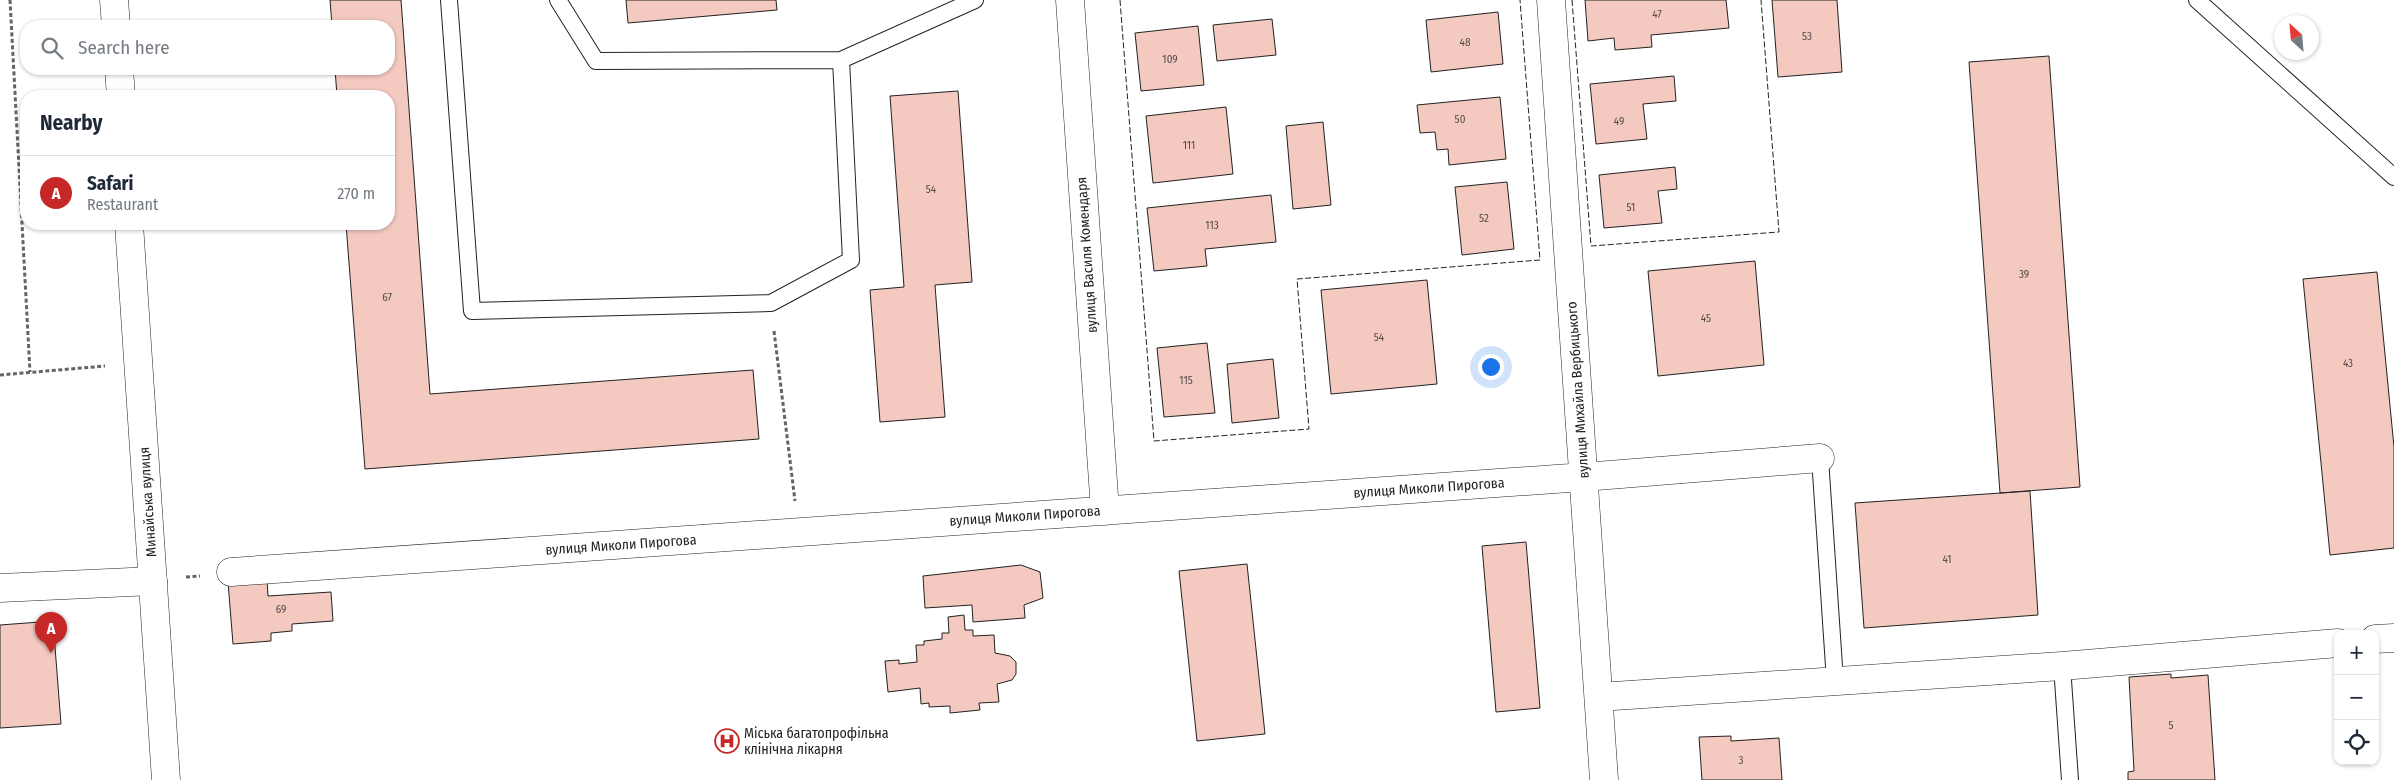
<!DOCTYPE html>
<meta charset="utf-8">
<style>
:root{--surface:#fff;--page:#f2f2f3;--text:#1f2937;--muted:#747a83;--line:#e0e1e3;--accent:#c62828}
body{margin:0;font-family:"Fira Sans Condensed",sans-serif;background:var(--page);color:var(--text)}
.controls{position:absolute;right:15px;bottom:15px;display:grid;overflow:hidden;border-radius:10px;box-shadow:0 1px 4px #0004}
.controls button{width:45px;height:45px;display:grid;place-items:center;padding:0;border:0;border-bottom:1px solid var(--line);background:var(--surface);color:var(--text);font:25px sans-serif}
.compass{position:absolute;left:2274px;top:15px;width:45px;height:45px;border-radius:50%;background:var(--surface);box-shadow:0 1px 4px #0004;rotate:334deg}
.you{position:absolute;left:1490px;top:366px;width:18px;height:18px;margin:-12px;border:4px solid #fff;border-radius:50%;background:#1a73e8;box-shadow:0 0 0 8px #1a73e833}
.badge{display:grid;place-items:center;width:32px;height:32px;border-radius:50%;background:var(--accent);color:#fff;font-size:16px;font-weight:700}
.pin{position:absolute;translate:-50% -41px;filter:drop-shadow(0 1px 2px #0008)}
.pin::after{content:'';position:absolute;top:26px;width:18px;height:15px;background:inherit;clip-path:polygon(0 0,100% 0,50% 100%)}
.list{margin:0;padding:0;list-style:none}
h2{display:flex;justify-content:space-between;align-items:center;height:65px;margin:0;padding:0 20px;font-size:21px}
h2 small{font-size:16px;font-weight:400;color:var(--muted)}
.list li{display:grid;grid-template-columns:32px 1fr auto;gap:15px;align-items:center;box-sizing:border-box;height:75px;padding:0 20px;border-top:1px solid var(--line)}
.list b{display:block;font-size:19px;white-space:nowrap}
.list p{margin:0;font-size:16px;white-space:nowrap;color:var(--muted)}
.list em{font-size:16px;font-style:normal;color:var(--muted)}
.icon{flex:none;width:28px;height:28px;fill:none;stroke:currentColor;stroke-width:2;stroke-linecap:round;stroke-linejoin:round}
.map{position:relative;flex:none;width:2394px;height:780px;overflow:hidden}
.search{position:absolute;background:var(--surface);box-shadow:0 1px 4px #0004;left:20px;top:20px;width:375px;height:55px;display:flex;align-items:center;gap:12px;box-sizing:border-box;padding:0 18px;border-radius:20px;color:var(--muted);font-size:19px}
.panel{position:absolute;background:var(--surface);box-shadow:0 1px 4px #0004;left:20px;top:90px;width:375px;height:140px;border-radius:20px}
.map>svg:first-child{display:block}
.building{fill:#f3c9c0;stroke:#222}
.lines{fill:none;stroke-linecap:round;stroke-linejoin:round}
.service-casing{stroke:#222;stroke-width:18}
.minor-casing{stroke:#222;stroke-width:29}
.secondary-casing{stroke:#222;stroke-width:29}
.path{stroke:#646464;stroke-width:3;stroke-dasharray:4 2.5;stroke-linecap:butt}
.service{stroke:#fff;stroke-width:16}
.minor{stroke:#fff;stroke-width:28}
.secondary{stroke:#fff;stroke-width:28}
.fence{stroke:#222;stroke-width:1;stroke-dasharray:6 2.5;stroke-linecap:butt}
.labels{text-anchor:middle;dominant-baseline:central;stroke-width:4;stroke-linejoin:round;paint-order:stroke}
.number-label{font-size:11px;fill:#564c4a}
.street-label{font-size:14px;fill:#222;stroke:#fff}
.poi-label{font-size:14px;fill:#222;stroke:#fff;text-anchor:start}
</style>
<div class="map">
<svg width="2394" height="780" viewBox="0 0 2394 780">
<rect width="100%" height="100%" fill="#fff"/>
<path class="building" d="M330,0H401L430,394L753,370L759,439L365,469L346,224H389V96H337L335,69H389V26H332Z
M626,0H776L777,10L628,23Z
M1585,0H1726L1729,28L1651,35L1652,47L1615,50L1614,38L1588,41Z
M1772,0H1837L1842,72L1778,77Z
M1498,12L1503,64L1431,72L1426,20Z
M1272,19L1276,55L1217,61L1213,25Z
M1198,26L1204,85L1141,91L1135,33Z
M2049,56L2080,487L2000,493L1969,62Z
M1674,76L1676,101L1643,104L1647,139L1596,144L1590,84Z
M958,91L972,282L935,285L945,417L880,422L870,290L904,287L890,96Z
M1500,97L1506,159L1449,165L1448,149L1437,150L1435,132L1420,133L1417,105Z
M1226,107L1233,174L1153,183L1146,116Z
M1323,122L1331,205L1293,209L1286,126Z
M1675,167L1677,189L1658,191L1662,223L1604,228L1599,175Z
M1507,182L1514,249L1462,255L1455,187Z
M1271,195L1276,242L1205,249L1207,266L1154,271L1147,208Z
M1755,261L1764,365L1658,376L1648,271Z
M2377,272L2394,447V548L2330,555L2303,279Z
M1427,280L1437,384L1331,394L1321,290Z
M1207,343L1215,413L1164,417L1157,348Z
M1273,359L1279,418L1232,423L1227,364Z
M2030,491L2038,615L1864,628L1855,503Z
M1526,542L1540,708L1496,712L1482,546Z
M1247,564L1265,734L1197,741L1179,571Z
M1021,565L1040,572L1043,598L1024,605L1025,618L973,622L972,605L925,608L923,576Z
M267,579L268,596L331,592L333,621L292,624V631L271,633V641L233,644L228,582Z
M964,615L965,630H973V636L994,635L995,653L1010,656L1016,662V674L1012,680L997,684L999,702L979,703L980,710L950,713V706L929,707V703L921,704L920,688L888,692L885,661L899,660V664L917,662L916,645H924V641L942,639V633H949L948,617Z
M53,621L61,724L0,728V625Z
M2171,674V678L2208,675L2215,780H2128V772L2134,771L2129,677Z
M1731,736V741L1779,738L1782,780H1702L1699,737Z"/>
<g class="lines">
<g class="service-casing">
<path id="service" d="M449,0L472,311L771,303L851,260L841,60
M558,0L596,61L841,60L975,0
M2197,0L2394,177
M1820,458L1835,681
M2062,666L2070,780"/>
</g>
<g class="minor-casing">
<path id="minor" d="M1070,0L1105,511
M1551,0L1604,780
M231,572L1584,477L1820,458
M0,588L153,581
M2375,639L2394,638
M1599,697L2062,666L2338,643"/>
</g>
<g class="secondary-casing">
<path id="secondary" d="M114,0L116,26
M119,69L121,96
M129,224L166,780"/>
</g>
<path class="path" d="M10,0L30,372
M774,331L795,501
M0,375L105,366
M186,577L200,576"/>
<use href="#service" class="service"/>
<use href="#minor" class="minor"/>
<use href="#secondary" class="secondary"/>
<path class="fence" d="M1120,0L1154,441L1309,429L1297,279L1540,260L1520,0
M1572,0L1591,246L1779,232L1761,0"/>
</g>
<defs>
<g id="hospital-ring" transform="scale(1.25)"><circle r="9.5" fill="#fff" stroke="#c62828" stroke-width="1.5"/><path d="M-5-5h3v3.5h4V-5h3V5h-3V1.5h-4V5h-3Z" fill="#c62828"/></g>
</defs>
<g fill-rule="evenodd">
<use href="#hospital-ring" x="727" y="741"/>
</g>
<g class="labels">
<g class="number-label">
<text x="1657" y="14">47</text>
<text x="1807" y="36">53</text>
<text x="1465" y="42">48</text>
<text x="1170" y="59">109</text>
<text x="1460" y="119">50</text>
<text x="1619" y="121">49</text>
<text x="1189" y="145">111</text>
<text x="931" y="189">54</text>
<text x="1631" y="207">51</text>
<text x="1484" y="218">52</text>
<text x="1212" y="225">113</text>
<text x="2024" y="274">39</text>
<text x="387" y="297">67</text>
<text x="1706" y="318">45</text>
<text x="1379" y="337">54</text>
<text x="2348" y="363">43</text>
<text x="1186" y="380">115</text>
<text x="1947" y="559">41</text>
<text x="281" y="609">69</text>
<text x="2171" y="725">5</text>
<text x="1741" y="760">3</text>
</g>
<g class="street-label">
<text transform="translate(1087 255) rotate(-94)">вулиця Василя Комендаря</text>
<text transform="translate(1578 390) rotate(-94)">вулиця Михайла Вербицького</text>
<text transform="translate(1429 488) rotate(-4)">вулиця Миколи Пирогова</text>
<text transform="translate(148 502) rotate(-94)">Минайська вулиця</text>
<text transform="translate(1025 516) rotate(-4)">вулиця Миколи Пирогова</text>
<text transform="translate(621 545) rotate(-4)">вулиця Миколи Пирогова</text>
</g>
<g class="poi-label">
<text x="744" y="733">Міська багатопрофільна<tspan x="744" dy="16">клінічна лікарня</tspan></text>
</g>
</g>
</svg>
<div class="controls">
<button>+</button>
<button>−</button>
<button><svg class="icon" aria-label="locate" viewBox="0 0 24 24"><circle cx="12" cy="12" r="6"/><path d="M12 2v4M12 18v4M2 12h4M18 12h4"/></svg></button>
</div>
<svg class="compass" viewBox="-18 -18 36 36"><path d="M0-13l5 13h-10z" fill="#e53935"/><path d="M0 13l5-13h-10z" fill="#747a83"/></svg>
<div class="you"></div>
<div class="pin badge" style="left:51px;top:653px">A</div>
<div class="search"><svg class="icon" aria-label="search" viewBox="0 0 24 24"><circle cx="10" cy="10" r="6"/><path d="M15 15l6 6"/></svg>Search here</div>
<section class="panel">
<h2>Nearby<small></small></h2>
<ul class="list">
<li><span class="badge">A</span><div><b>Safari</b><p>Restaurant</p></div><em>270 m</em></li>
</ul>
</section>
</div>
